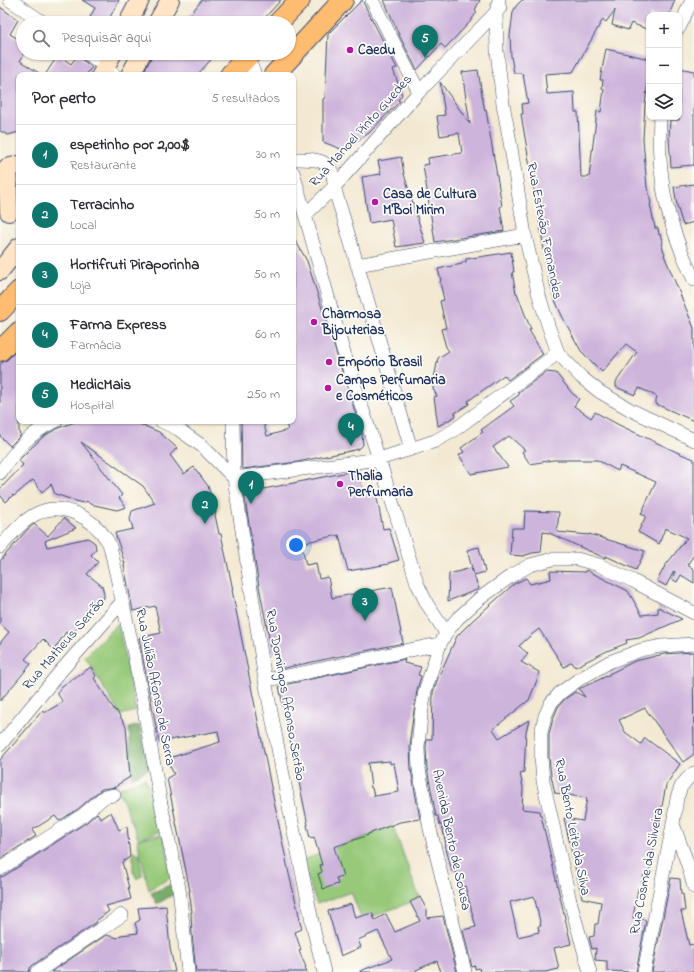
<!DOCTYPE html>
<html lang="pt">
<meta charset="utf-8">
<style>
:root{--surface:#fff;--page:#f7f7f7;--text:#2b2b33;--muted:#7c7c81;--line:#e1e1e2;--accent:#0f766e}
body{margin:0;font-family:"Indie Flower",sans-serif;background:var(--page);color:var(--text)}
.controls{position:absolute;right:12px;top:12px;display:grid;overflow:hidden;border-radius:8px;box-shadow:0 1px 3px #0004}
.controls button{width:36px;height:36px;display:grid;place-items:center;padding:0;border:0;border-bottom:1px solid var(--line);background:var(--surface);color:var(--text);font:20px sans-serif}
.you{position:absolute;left:296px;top:545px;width:14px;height:14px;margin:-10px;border:3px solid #fff;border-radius:50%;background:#1a73e8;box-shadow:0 0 0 6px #1a73e833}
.badge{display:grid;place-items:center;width:26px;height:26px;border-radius:50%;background:var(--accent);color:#fff;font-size:13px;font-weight:700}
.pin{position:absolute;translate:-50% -33px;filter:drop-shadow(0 1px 2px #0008)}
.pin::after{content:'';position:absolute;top:21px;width:14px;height:12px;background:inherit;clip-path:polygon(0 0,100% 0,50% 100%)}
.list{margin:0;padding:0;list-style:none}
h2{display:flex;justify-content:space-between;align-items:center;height:52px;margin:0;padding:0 16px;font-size:17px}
h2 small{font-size:13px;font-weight:400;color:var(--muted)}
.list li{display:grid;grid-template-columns:26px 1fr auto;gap:12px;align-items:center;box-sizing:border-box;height:60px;padding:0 16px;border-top:1px solid var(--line)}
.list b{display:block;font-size:15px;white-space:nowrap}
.list p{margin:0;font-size:13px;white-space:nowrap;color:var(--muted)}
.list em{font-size:13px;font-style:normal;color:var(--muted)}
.icon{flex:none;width:22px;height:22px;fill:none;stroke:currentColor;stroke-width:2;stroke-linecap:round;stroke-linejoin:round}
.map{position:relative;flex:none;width:694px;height:972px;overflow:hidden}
.search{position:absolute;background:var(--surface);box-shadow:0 1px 3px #0004;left:16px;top:16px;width:280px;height:44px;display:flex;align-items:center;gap:10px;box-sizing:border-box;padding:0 14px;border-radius:22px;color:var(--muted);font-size:15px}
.panel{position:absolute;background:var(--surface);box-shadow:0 1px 3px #0004;left:16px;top:72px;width:280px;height:352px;border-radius:8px}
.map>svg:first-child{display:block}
.green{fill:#97c979;stroke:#597c6c}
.forest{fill:#79ad69;stroke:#4a6e64}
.building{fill:#cdb4db;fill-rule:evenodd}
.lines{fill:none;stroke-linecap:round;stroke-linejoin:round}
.street-casing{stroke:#3b4b6f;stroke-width:14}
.secondary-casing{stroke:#3b4b6f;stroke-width:20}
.primary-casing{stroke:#3b4b6f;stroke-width:22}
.street{stroke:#fff;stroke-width:13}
.secondary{stroke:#ffe4c6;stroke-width:18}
.primary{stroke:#febc70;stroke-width:20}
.poi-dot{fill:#b5179e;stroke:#fdfcf7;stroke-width:1.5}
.labels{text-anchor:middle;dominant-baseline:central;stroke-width:3.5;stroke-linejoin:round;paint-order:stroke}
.poi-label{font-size:14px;font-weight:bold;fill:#1b2f5e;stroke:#fdfcf7;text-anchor:start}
.street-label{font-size:14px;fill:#1b2f5e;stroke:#fdfcf7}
</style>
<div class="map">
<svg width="694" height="972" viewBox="0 0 694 972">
<rect width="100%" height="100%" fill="#fdfcf7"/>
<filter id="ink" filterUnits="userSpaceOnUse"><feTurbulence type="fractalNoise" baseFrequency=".025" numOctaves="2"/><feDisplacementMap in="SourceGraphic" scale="8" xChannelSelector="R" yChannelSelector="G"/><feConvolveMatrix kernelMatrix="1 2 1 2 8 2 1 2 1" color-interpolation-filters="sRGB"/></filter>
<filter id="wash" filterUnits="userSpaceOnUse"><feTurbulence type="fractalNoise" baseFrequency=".012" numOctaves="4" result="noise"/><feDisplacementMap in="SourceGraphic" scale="16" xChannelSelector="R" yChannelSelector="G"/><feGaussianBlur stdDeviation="0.9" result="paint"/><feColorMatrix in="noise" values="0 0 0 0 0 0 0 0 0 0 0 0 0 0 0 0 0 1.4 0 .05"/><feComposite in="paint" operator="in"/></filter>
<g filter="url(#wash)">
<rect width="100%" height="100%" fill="#f3e9d2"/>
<path class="green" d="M118,623L136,711L120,715L85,657Z
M145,778L166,829L139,839L163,834L173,876L149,890L137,840H139L118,789Z
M393,826L420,899L362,920L351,892L317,904L301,861Z
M133,851L139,854L142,875L137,879L133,871Z"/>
<path class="forest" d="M139,725L150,768L132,778L129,728Z
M172,884L176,893L157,904L151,893Z"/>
<g id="blocks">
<path class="building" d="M82,0H119L107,23H102L90,17L95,8Z
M202,0H281L260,23H183Z
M362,0L397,68L393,69L402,95L398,100L400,101L369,133L353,144L343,149H341L323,142V99L325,98L328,34Z
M384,0H480L475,10L477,12L470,22L445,48L441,44L417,70L400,37Z
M522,0H675L669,15H649V30L631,23L628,30L612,25L615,10L606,22L603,19L573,72L545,74L547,94L574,92L575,112H578L581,177H589L597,111L601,112L604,89L602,88L603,80H600L606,49L649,59V76L645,104L643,139L647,188H648L651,204H650L655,228H658L659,235L660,234L663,244H661L665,254L664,255L694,328V421L656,404V400L657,397L648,392L639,388L635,395L616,387V382L637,352L626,344L602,372L581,351L563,318L554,298L549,279L521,114H523L522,104L528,103L523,74H521V73H514L511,56L510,36L513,12L516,6Z
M0,7L18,20L10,34L23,42V56L20,61L42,75H19V132L8,135L0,131Z
M152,53H217L197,75H142L151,58Z
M58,55L71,64L77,56L92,67L86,75H45Z
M679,68L694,71V165L671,167L669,138L670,120H679Z
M478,70L483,101L485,111L486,110L502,206L500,207L504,231L435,242L423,165L429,164L428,158L462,153L459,133L440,136L437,116L445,115L440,82L470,124L462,72Z
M401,157L404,174L425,243L396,247L391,219L369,223L362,177L381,174L378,161Z
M694,184V222L683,225L677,206L674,187Z
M293,236L307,261L362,434L363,445L360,448L355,450L316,458L298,462L243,469L242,468L241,421H263L267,436L288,430L285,421H293Z
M511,252L514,272H512L516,293H517L524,312L531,330H529L543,354L508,380L504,375L468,401L469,404L455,413L456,416L438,426L434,397L437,396L433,389V384L438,358L449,351L446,347L441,329L446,328L440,301L444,300L440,282L441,281L438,269L462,264V262H466V259Z
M19,348V433L21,435L10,446L0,436V364L8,359Z
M546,372L556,373L572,393L579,399L574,406L591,418L595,412L619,425L681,454L694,459V555L687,565L694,569V583L681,575L677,582L672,579L675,572L674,571L666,586L657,581L665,566L687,538L665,528L659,544L638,532L646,516L641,514L656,482L620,466L618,471L597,460H553L530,464L522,452L525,450L509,436L493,447L508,467L471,474L459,455L464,452L461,448L483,432L481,430L514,406L510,401L519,395L518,393Z
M78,421H127L135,422L159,432L177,448L170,455L184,474L194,467L208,486L216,512L215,515L219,534H221L233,590H232L271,787L289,874L300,919H299L302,929L295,932L301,950L299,951L306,967H305L307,972H196L192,934L191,912H192L189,891H190L167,778L174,774L166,759L220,742L218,731L159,742L139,638L161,633L155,606L133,611L124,565L125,564L115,533L133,529L130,519L132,511L155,503L143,486L81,442L122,495L119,498L126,507L117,510L90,504L87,501L84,503L79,502L55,494L51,484L42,492L33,480L14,496L13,495L6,502L0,495V489L23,465L19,460L30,449L43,437L51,432L61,427Z
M358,470L363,490L375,488L383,529L389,528L399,560L388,563L389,564L348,571L339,535L301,543L306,565L316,563L319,579L328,577L332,598L392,587L403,643L279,669L276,652L272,653L267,628L259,586L244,493Z
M525,511L559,512L557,532L589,535V534L645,551L636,570L606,556L605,558L549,533L543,532L541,552L532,553L523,556L510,555L512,528H524Z
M64,518L76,528L45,541L47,547L88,538L95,543L96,549L91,555L98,562L87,574L102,586L104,594V598L70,636L66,632L54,650L43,639L25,659L31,664L0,701V643L9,632L0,624V561L27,530L34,524L48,536Z
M479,547L485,572L474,575L467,550Z
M471,568L479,589L448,601L449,574Z
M586,570L628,591L642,615L658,613V607L682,619L639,638L626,640L627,643L607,651L575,667L572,662L564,667L539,629L530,636L519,646L528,654L521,662L539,672L537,680L529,700L493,729L499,738L529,720L526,732L524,772L520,773L523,788L522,809L540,811L571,944L554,948L559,969L545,972H480L479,968L475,969V966L472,967L463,930L476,927L465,886L460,887L457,872L456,873L455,870L452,871L445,845L446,844L442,825H440L438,816H436L427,768L426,747L427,739H432L433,692L438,678L457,636L473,620L514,584L526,578L530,584L551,579L550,571L585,572ZM534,896L541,926H538L539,932L518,937L510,902Z
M693,652L694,754L683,762L645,708L619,720L625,732L641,744L645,738L680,764L666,785L649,875L644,874L641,888H638L633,918L646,920L636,972L607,971V961L595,960L596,948L592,949L589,937L594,936L595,924H598L601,902L582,898L564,818L583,821L587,798L555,793L551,775L549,757V734L553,719L558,707L565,699L575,692L585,697L579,689L609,675V674L635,661L664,654Z
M405,659L404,663L421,667L418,675L421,676L417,690L410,738H411L410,747L411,770L420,819L400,822L368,834V835L357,839L334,847L343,876L336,878L338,884L323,889L318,874L322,872L320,865H322L314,837L310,838L307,825H308L296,768L279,686ZM390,761V764L394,763L399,792L374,796L372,788H371L368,763Z
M91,667L96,676L94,678L115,711L116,710L126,726L130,777L117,785L118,786L116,787L102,789L99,791L78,809L59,821L55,816L32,830L36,836L0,859V760L43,710L44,713L63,702L57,693L62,686Z
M111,812L119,830L127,826L130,857L122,862L129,888H128L131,899L106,906L109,911L96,921L97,922L33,965L30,968L29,972H0V877L4,876L87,822L97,813L101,819Z
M671,878L680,879L681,894H683L685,911H681L689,945L694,944V972H652Z
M420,897L427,910V918L443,916L457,972H441L437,961L416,970V972H360V971L392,959L378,931L358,940L361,947L341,956L328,911L351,904L355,918L372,913L375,920L386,914L395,932L420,921L410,902Z
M166,906L170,948L175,972H51L106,935L118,938L121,935L138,933L135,923L140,920L138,908Z"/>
</g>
</g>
<g filter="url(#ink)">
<use href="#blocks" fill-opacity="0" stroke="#3b4b6f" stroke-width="1"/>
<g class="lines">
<g class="street-casing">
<path id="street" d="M10,0L44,23
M372,0L419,92
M499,0L496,12L497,51L503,104L510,142L525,235L538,292L548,325L558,353L581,377L600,392L631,410L694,440
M679,28L692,0
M86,53L106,67L114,75
M247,57L255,75
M660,117C659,137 659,158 662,178C665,211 680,250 694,280
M293,159C308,159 329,157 333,176C334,180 334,184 335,189C337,198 340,207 343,216L411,449
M293,172L342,347L379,459L417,583L427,604L446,633
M305,215L334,187L419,92L500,8
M357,265L525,235
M161,421L178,429L202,446L234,478
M233,421L234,478L265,680L292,822L314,931L324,972
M0,473C14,452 31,431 56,421
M234,478L379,459L411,449L435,441L453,431L558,353
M0,547C11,535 22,521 36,514C62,500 93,518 107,540C110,544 111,550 112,555L134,654L161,804L179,888L188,972
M265,680C324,670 382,655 440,644
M0,745L59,673L122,602
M673,824L688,865L694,887
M0,869L83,815L104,797L114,795
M37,972L122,915
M465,972L430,829L419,769L418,747L421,715L425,691L440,644L446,633L457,619L479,599L511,576L530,565L553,559H577L599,565L633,581L694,613
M590,972L570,901L543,781L541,757V733L545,716L551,703L560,693L578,680L609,662L641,650L661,646L694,644
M644,972L673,824L677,798L681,787L687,779L694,773"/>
</g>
<g class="secondary-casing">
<path id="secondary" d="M128,23L140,0
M157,23L170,0
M101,75L113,53
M130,75L142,53
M9,212L7,168L19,165
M0,271L19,247"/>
</g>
<g class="primary-casing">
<path id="primary" d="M278,23L300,0
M230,75L251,53
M274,75L343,0
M0,311L19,291
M0,351L19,332"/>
</g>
<use href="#street" class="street"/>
<use href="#secondary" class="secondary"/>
<use href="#primary" class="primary"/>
</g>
</g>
<g class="poi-dot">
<circle cx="350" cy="50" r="4"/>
<circle cx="375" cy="202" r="4"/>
<circle cx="314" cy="322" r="4"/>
<circle cx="329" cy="362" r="4"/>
<circle cx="328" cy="388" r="4"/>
<circle cx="340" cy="484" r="4"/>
</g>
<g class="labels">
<g class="poi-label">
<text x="358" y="50">Caedu</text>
<text x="383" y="194">Casa de Cultura<tspan x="383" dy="16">M'Boi Mirim</tspan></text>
<text x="322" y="314">Charmosa<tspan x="322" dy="16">Bijouterias</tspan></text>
<text x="337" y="362">Empório Brasil</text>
<text x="336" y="380">Camps Perfumaria<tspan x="336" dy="16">e Cosméticos</tspan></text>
<text x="348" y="476">Thalia<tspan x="348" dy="16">Perfumaria</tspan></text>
</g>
<g class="street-label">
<text transform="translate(361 131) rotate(-48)">Rua Manoel Pinto Guedes</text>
<text transform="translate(544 231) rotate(79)">Rua Estevão Fernandes</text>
<text transform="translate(64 644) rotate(-49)">Rua Matheus Serrão</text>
<text transform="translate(155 687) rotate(79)">Rua Julião Afonso de Serra</text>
<text transform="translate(285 695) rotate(80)">Rua Domingos Afonso Sertão</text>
<text transform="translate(572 827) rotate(79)">Rua Bento Leite da Silva</text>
<text transform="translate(451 840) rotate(78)">Avenida Bento de Sousa</text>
<text transform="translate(647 871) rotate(-79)">Rua Cosme da Silveira</text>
</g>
</g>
</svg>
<div class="controls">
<button>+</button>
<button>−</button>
<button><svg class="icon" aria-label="layers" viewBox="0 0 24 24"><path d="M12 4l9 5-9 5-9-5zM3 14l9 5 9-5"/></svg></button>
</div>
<div class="you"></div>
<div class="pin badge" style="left:251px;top:504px">1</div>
<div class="pin badge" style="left:205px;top:524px">2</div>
<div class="pin badge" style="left:365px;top:621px">3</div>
<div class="pin badge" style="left:351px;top:446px">4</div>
<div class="pin badge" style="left:425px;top:58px">5</div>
<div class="search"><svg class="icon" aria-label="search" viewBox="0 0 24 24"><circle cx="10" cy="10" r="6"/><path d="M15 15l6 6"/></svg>Pesquisar aqui</div>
<section class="panel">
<h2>Por perto<small>5 resultados</small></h2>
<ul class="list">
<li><span class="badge">1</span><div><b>espetinho por 2,00$</b><p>Restaurante</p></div><em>30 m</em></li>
<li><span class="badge">2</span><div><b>Terracinho</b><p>Local</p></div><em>50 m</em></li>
<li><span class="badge">3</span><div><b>Hortifruti Piraporinha</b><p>Loja</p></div><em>50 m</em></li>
<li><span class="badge">4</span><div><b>Farma Express</b><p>Farmácia</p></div><em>60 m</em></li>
<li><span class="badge">5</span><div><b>MedicMais</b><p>Hospital</p></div><em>250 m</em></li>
</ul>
</section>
</div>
